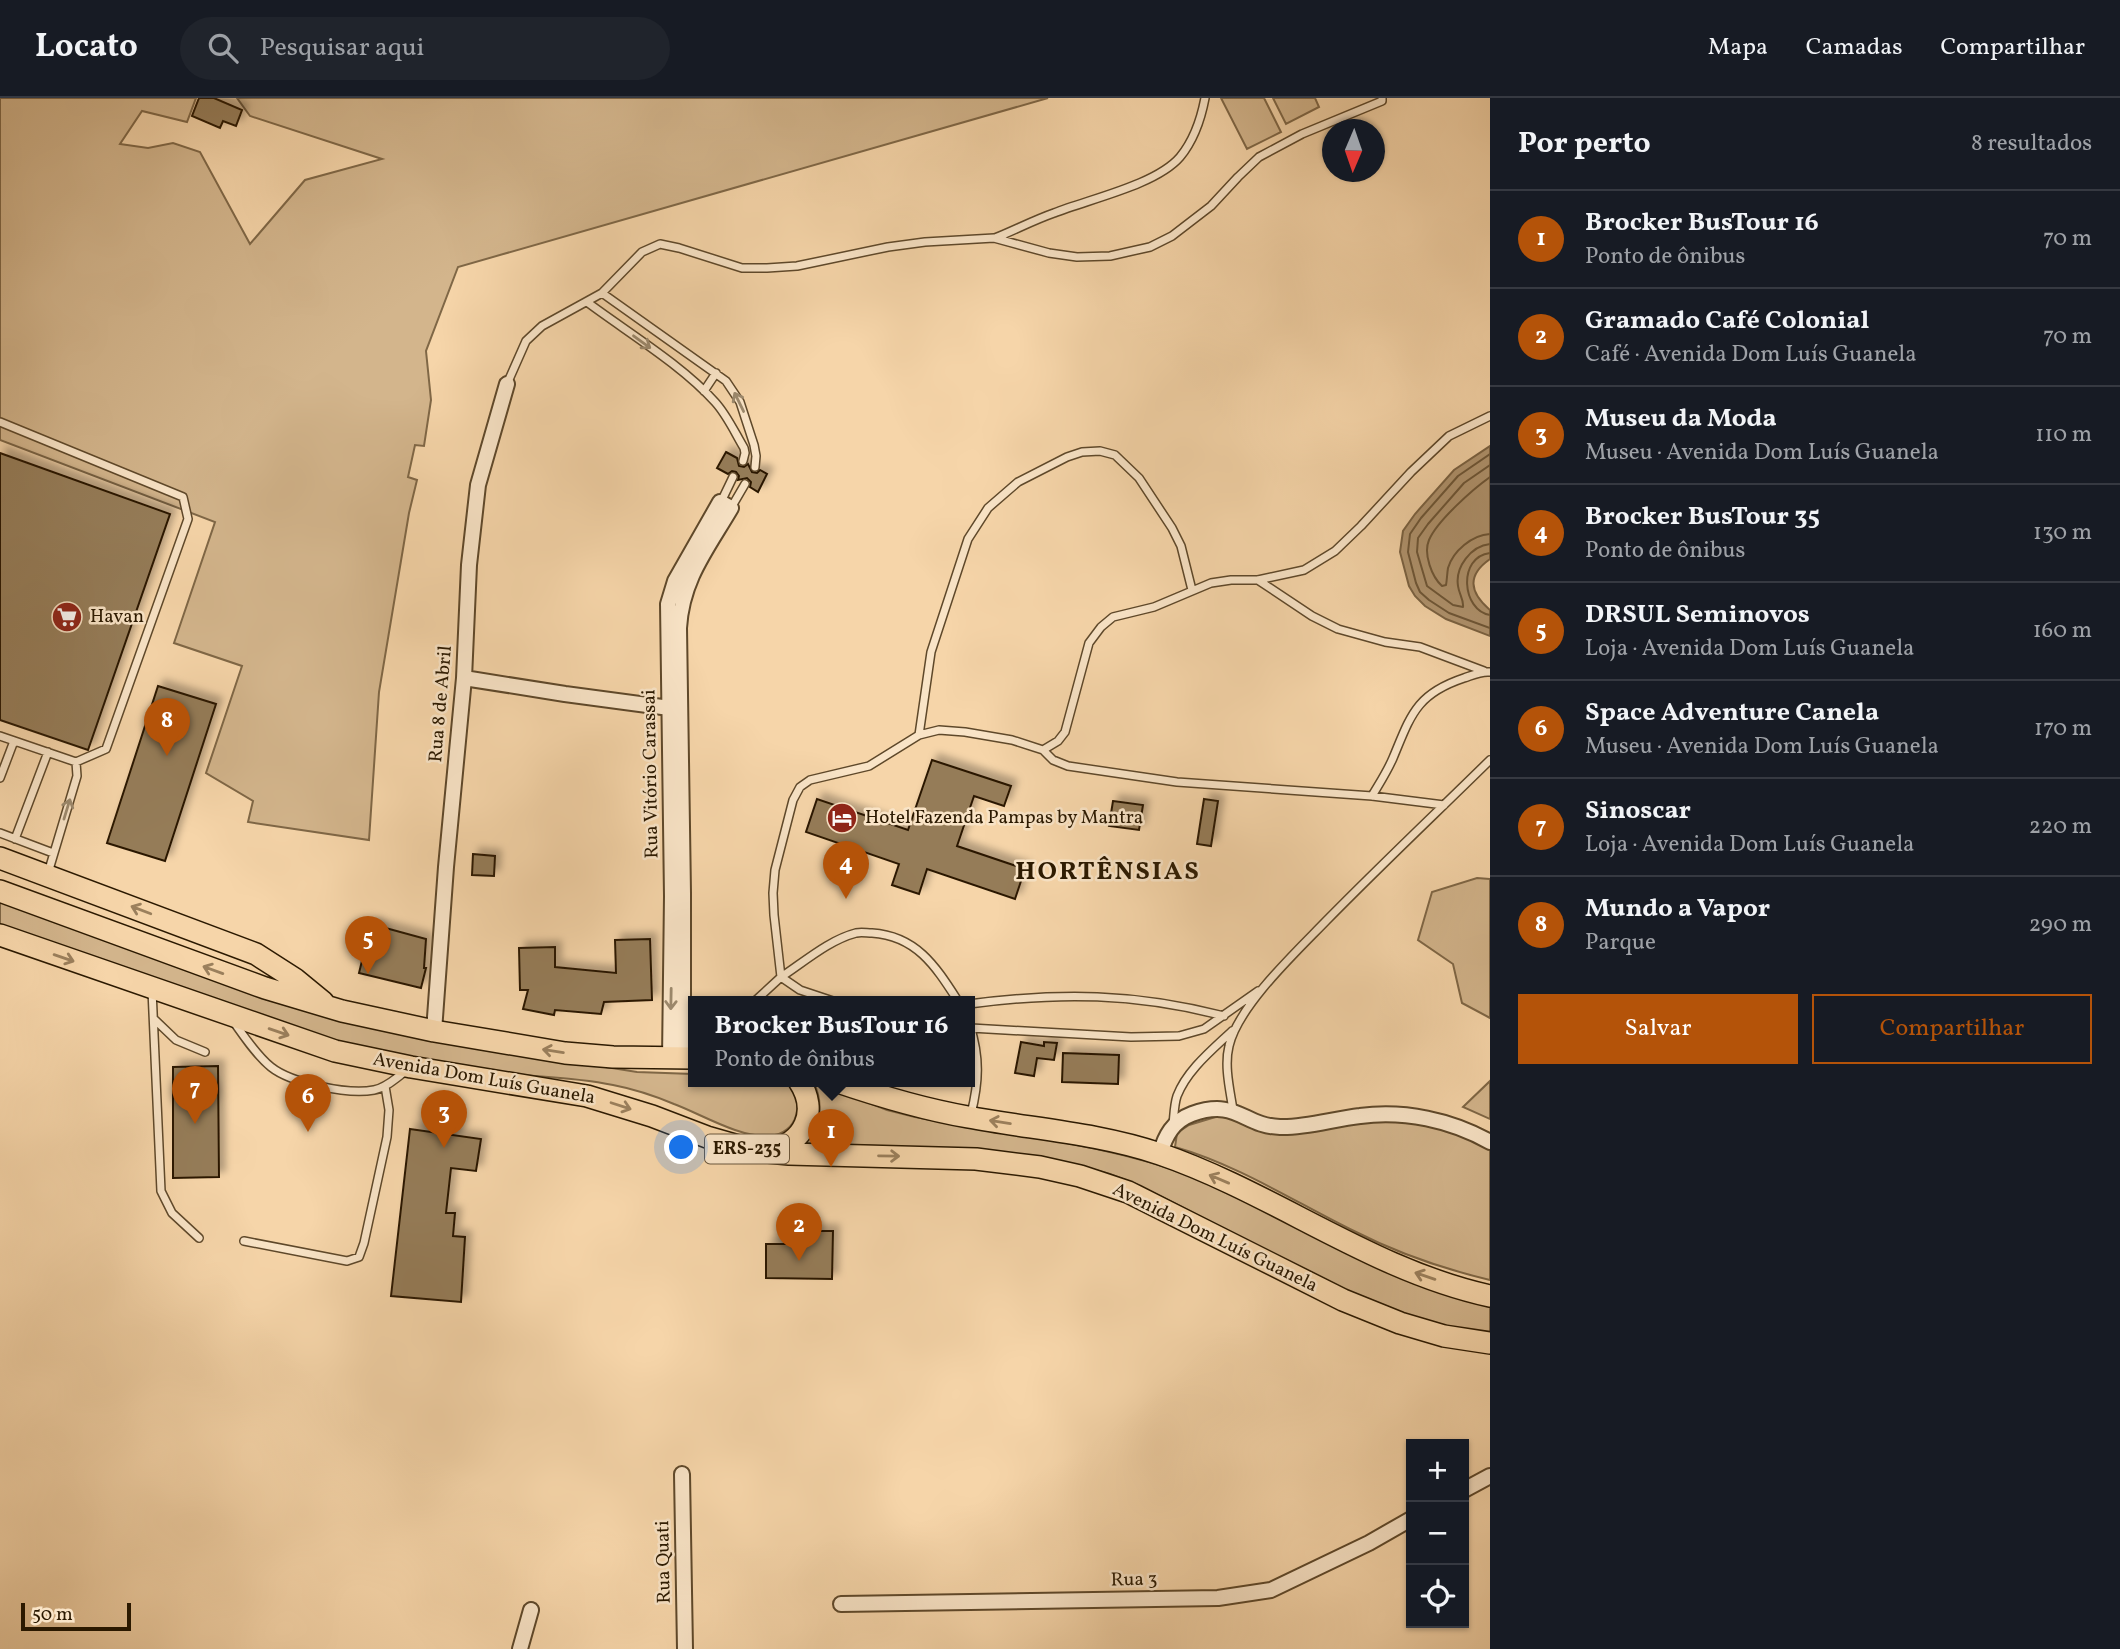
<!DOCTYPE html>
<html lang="pt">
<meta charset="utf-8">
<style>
:root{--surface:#171b24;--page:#20242c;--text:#f1f3f6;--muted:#9ea1a6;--line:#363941;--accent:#b45309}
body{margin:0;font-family:Vollkorn,serif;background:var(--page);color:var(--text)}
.controls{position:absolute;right:21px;bottom:21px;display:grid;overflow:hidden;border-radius:0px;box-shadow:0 2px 5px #0004}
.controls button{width:63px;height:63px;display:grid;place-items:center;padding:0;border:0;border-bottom:2px solid var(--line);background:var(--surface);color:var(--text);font:35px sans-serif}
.compass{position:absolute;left:1322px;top:21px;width:63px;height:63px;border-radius:50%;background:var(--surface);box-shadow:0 2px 5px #0004;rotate:182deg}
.scale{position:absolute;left:21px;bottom:18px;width:110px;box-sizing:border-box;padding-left:7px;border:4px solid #2b1900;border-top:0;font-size:19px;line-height:24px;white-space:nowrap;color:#2b1900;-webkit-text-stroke:5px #f9e4c7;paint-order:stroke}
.you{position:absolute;left:682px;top:1050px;width:24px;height:24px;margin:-18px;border:5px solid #fff;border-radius:50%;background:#1a73e8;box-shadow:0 0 0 10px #1a73e833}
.badge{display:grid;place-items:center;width:46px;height:46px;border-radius:50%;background:var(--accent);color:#fff;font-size:23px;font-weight:700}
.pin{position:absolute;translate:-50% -58px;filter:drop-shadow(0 2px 4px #0008)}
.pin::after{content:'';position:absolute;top:37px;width:24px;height:21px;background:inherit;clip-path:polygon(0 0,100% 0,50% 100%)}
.popup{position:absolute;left:688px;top:898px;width:287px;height:91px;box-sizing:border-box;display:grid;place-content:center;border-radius:0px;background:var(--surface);filter:drop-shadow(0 2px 5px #0005);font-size:23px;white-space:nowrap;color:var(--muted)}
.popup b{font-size:26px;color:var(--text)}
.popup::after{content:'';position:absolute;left:50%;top:100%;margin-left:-14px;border:14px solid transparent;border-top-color:var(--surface)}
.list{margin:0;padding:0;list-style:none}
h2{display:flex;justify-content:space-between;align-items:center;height:91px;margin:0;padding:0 28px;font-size:30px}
h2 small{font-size:23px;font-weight:400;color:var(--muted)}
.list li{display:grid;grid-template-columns:46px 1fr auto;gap:21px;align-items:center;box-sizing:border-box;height:98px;padding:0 28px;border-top:2px solid var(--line)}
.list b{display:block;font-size:26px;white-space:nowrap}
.list p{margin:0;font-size:23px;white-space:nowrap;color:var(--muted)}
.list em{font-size:23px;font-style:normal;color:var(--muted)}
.actions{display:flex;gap:14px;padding:21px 28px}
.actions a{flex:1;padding:16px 0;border:2px solid var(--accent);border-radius:0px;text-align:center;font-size:24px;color:var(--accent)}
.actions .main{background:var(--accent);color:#fff}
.icon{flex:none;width:38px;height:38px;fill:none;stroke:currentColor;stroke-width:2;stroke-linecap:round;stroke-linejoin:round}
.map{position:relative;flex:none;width:1490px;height:1551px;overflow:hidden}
header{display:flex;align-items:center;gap:42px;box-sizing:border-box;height:98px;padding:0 35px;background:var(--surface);border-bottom:2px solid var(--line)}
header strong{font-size:33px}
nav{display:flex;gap:38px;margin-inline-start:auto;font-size:24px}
.search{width:490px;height:63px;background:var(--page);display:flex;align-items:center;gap:18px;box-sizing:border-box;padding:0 24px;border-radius:38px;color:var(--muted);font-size:26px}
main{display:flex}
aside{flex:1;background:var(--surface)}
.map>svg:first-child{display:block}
.green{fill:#d3b58c;stroke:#7f6746;stroke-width:2}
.water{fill:#b19570;stroke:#7b6343;stroke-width:2}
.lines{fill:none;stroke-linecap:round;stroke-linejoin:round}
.shore{stroke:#6e5738;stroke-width:2}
.building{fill:#957b58;stroke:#2b1900;stroke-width:2;filter:url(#shadow)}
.lane-casing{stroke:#5e482a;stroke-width:10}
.street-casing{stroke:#5e482a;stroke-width:18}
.primary-casing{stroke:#2b1900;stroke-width:24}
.lane{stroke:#f9e4c7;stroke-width:7}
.street{stroke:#f9e4c7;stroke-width:14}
.primary{stroke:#f6d5a9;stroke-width:21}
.oneway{stroke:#9c896d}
.oneway2{stroke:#9b805d}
.labels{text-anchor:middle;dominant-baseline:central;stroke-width:5;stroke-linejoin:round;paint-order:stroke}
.shield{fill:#f9e4c7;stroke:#69563c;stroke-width:2}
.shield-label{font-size:18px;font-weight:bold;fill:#2b1900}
.poi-label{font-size:19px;fill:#2b1900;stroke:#f9e4c7;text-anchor:start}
.street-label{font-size:19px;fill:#2b1900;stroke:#f9e4c7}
.district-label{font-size:26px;font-weight:bold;letter-spacing:2px;fill:#2b1900;stroke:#f9e4c7}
</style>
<header>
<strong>Locato</strong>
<div class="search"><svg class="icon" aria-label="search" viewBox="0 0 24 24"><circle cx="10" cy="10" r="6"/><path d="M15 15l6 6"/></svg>Pesquisar aqui</div>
<nav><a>Mapa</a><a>Camadas</a><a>Compartilhar</a></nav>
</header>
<main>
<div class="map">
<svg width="1490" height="1551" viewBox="0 0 1490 1551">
<defs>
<filter id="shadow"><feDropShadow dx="6" dy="-6" stdDeviation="3.5" flood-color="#0004"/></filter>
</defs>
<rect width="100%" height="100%" fill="#f6d5a9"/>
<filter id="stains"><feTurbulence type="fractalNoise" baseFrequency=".00286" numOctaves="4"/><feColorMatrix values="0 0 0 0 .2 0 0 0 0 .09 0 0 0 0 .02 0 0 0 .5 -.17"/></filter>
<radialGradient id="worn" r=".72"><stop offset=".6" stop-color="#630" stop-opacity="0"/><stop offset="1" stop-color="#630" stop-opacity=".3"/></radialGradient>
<path class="green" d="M0,0H196L187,24L142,13L120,46L148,50L173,45L200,54L250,146L305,82L382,61L250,18L237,0H1048L458,169L426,253L431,302L424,348L415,347L408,379L417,382L409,415L379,594L369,742L248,724L253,703L206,675L242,568L174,545L215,424L0,342Z
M1221,0H1264L1281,34L1247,51Z
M1273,0H1315L1319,9L1286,26Z
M1477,780L1490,781V920L1462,905L1453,866L1418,842L1432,794Z
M0,802L493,951L637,974L693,976V983H788C805,1003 799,1036 769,1038C740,1040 701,1016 674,1006C655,998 634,991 613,987C566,977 518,979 471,972C416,964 359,949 306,934L0,827Z
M813,983L887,1012L915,1019C1009,1037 1104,1045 1194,1079C1217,1088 1239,1100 1261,1111C1335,1148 1408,1191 1490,1207V1237L1435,1226L1403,1217L1335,1188L1141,1088L1110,1076L1077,1067L903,1049L802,1045C822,1029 824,1005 813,983Z
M1490,983V1021L1463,1009Z
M1222,1017L1266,1033L1357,1023L1404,1021L1439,1027L1490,1050V1182C1444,1171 1397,1155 1354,1133C1295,1104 1238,1067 1175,1049L1177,1035L1189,1027Z"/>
<path class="water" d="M1490,348V461C1467,477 1469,494 1490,512V538L1446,521L1425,508L1415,498L1409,488L1400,454L1403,433L1415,416L1454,372Z"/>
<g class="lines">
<path class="shore" d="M1490,356L1458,378L1421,420L1410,436L1408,454L1416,485L1420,494L1429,502L1449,515L1490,530
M1490,367L1464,385L1428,426L1418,440L1417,454L1427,488L1453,507L1463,509C1464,502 1459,496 1458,488C1455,469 1471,448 1490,446
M1490,379C1473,391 1437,423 1429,442C1423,456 1432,479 1442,488L1446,487C1447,482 1447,476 1448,470C1453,453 1472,437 1490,436
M1490,455C1457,459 1462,513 1490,517"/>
</g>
<path class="building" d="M199,0H214L242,12L236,28L223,23L220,30L192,18Z
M726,354L737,360L739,368L744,369L748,366L752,374L757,375L760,372L767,376L758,394L750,389L751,384L747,380L738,382L739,378L736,374L732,373L728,376L717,370Z
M0,355L170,416L88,652L0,622Z
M158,588L216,606L165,763L107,745Z
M932,662L1011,688L1004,708L974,698L957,748L1025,771L1015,801L927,771L919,796L892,787L899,766L806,734L817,701L908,732Z
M1204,701L1218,703L1211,748L1197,746Z
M1113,703L1143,707L1139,732L1109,728Z
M473,756L495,758L494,778L472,777Z
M371,826L426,841L424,870H426L421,890L359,875Z
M650,841L652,902L604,904L601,916L555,912L554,917L523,911L528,892H520L519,850L555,849V869L616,875L615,842Z
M1021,944L1044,948V944L1057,945L1054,962L1037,960L1034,978L1015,975Z
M1063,955L1119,957L1118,986L1062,984Z
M218,968L219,1079L173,1080V969Z
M410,1031L481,1041L476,1073L451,1070L446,1115H455L453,1138L465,1139L461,1204L391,1198Z
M789,1133H833L832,1181L766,1180V1146H789Z"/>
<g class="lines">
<g class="lane-casing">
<path id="lane" d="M995,140C1015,132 1034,122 1054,115C1089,101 1156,87 1180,59C1194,42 1201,21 1205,0
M602,195L726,283L740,304L754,347L756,358L755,369
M587,204C627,234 682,267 715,304C727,317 735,335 744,350L745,355L743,363
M507,286L526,243L542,228L602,195L642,154L660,146L679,150L742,170H767L797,168L888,149L925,144L994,140L1049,155L1077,159L1110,158L1150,149L1172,138L1211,108L1238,79L1259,59L1302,36L1382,3V0
M704,293L716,275
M0,324L183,399L188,421L106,651L76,664
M721,404L733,379
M731,410L745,386
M1258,482L1312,518L1338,531L1385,544L1420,549L1484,573
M919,637L931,554L968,441L988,410L1018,384L1067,359L1082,354L1100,353L1115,357L1139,380L1172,430L1181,448L1192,492
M0,638L76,664L77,678L48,775
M1043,652L1058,643L1065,634L1089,545L1101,529L1113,519L1154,509L1211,485L1231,482H1258L1304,472L1335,453L1361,428L1411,374L1449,338L1490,318
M0,680L14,643
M1372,698C1379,686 1387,674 1393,660C1411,617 1416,596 1464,580C1473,577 1481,573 1490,574
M0,735L53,755
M15,741L48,654
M152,892L161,1093L172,1115L199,1140
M755,903L781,879L774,817L773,795L775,772L793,702L800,689L810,682L869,668L919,637L939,632L965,634L1012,642L1043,652L1053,662L1068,668L1177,684L1372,698L1444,707
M833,903L800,892L781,879C804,864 829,842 856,835C861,834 867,835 872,835C917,838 936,869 958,903
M969,906C1060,894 1135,895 1224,918
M154,921L176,942L205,954
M233,923C244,938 256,957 271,969C291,985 348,997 374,992C386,990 396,980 406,973
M970,928C980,959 979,984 971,1016
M971,930L1131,939L1179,938L1204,931L1258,893
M1233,1012C1230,992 1224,968 1229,948C1238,908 1297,853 1326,823C1380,768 1435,716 1490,662
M1173,1027C1174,1018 1174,1007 1177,998C1187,972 1212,952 1232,933
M244,1143L347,1163L359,1159L364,1145L387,1039L389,1012L385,988"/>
</g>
<g class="street-casing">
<path id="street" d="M464,580L565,596L677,611
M434,933L446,769L464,580L469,467L478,387L507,286
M670,960L672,798L668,506L675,483L720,404L731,410C707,451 682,481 679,530L683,795V960
M1160,1056C1165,1038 1173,1023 1192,1016C1237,1000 1243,1028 1280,1029C1306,1030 1333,1021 1360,1018C1404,1012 1451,1022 1490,1044
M682,1376L685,1551
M1464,1392L1490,1378
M841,1506L1218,1500L1271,1492L1369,1445L1411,1421
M520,1551L531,1512"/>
</g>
<g class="primary-casing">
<path id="primary" d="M0,760L256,856L295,881L323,904
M0,793L265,890L342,913L434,933L565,955L613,959L693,960
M0,837L335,953L411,969L587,998L652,1018L707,1039L756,1053L789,1056L976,1061L1040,1069L1080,1078L1128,1094L1343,1202L1400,1225L1444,1238L1490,1245
M835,983C879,998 922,1011 968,1019C1032,1031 1098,1035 1160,1056C1274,1095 1371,1172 1490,1198
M769,1052C805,1046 819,1013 799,983"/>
</g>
<use href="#lane" class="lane"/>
<use href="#street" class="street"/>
<use href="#primary" class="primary"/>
</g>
<defs><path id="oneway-shaft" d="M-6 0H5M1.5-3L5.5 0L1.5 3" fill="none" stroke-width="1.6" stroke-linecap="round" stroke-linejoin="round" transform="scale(1.75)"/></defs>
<g class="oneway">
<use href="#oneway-shaft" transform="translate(642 244) rotate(36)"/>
<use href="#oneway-shaft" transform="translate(739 304) rotate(-116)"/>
<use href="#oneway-shaft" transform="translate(67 711) rotate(-73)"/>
<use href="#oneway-shaft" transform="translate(671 901) rotate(91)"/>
</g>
<g class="oneway2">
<use href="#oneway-shaft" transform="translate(141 812) rotate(-159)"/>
<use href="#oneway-shaft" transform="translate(64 860) rotate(19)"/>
<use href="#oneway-shaft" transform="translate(213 872) rotate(-160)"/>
<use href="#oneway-shaft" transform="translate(279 934) rotate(19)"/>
<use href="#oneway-shaft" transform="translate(553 953) rotate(-171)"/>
<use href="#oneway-shaft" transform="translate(621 1008) rotate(18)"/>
<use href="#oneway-shaft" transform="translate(1000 1024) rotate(-171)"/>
<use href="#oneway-shaft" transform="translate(889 1058) rotate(1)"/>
<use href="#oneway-shaft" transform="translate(1219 1081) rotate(-157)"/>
<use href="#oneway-shaft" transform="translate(1425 1178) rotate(-161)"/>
</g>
<defs>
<g id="supermarket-disc" transform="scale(1.575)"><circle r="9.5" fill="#8f2418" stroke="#f9e4c7"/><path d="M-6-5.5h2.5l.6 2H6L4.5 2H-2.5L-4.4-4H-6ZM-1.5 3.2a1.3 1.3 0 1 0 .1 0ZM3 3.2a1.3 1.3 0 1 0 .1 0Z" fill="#fff"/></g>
<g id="hotel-disc" transform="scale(1.575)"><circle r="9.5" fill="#8f2418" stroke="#f9e4c7"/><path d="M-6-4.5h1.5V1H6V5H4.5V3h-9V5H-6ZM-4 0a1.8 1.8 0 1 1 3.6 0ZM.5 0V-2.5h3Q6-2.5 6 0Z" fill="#fff"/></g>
</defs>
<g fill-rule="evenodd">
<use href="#supermarket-disc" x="67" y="519"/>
<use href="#hotel-disc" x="842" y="720"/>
</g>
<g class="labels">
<rect class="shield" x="705" y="1036.5" width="84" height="29" rx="5"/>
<g class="shield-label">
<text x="747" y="1051">ERS-235</text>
</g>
<g class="poi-label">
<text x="90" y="519">Havan</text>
<text x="865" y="720">Hotel Fazenda Pampas by Mantra</text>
</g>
<g class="street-label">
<text transform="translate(441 606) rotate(-85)">Rua 8 de Abril</text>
<text transform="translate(651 676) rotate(-91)">Rua Vitório Carassai</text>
<text transform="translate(484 981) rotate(10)">Avenida Dom Luís Guanela</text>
<text transform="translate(1215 1140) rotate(26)">Avenida Dom Luís Guanela</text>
<text transform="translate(664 1464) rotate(-91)">Rua Quati</text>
<text transform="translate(1134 1482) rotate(-1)">Rua 3</text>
</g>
<g class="district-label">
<text x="1108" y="774">HORTÊNSIAS</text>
</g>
</g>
<rect width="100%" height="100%" filter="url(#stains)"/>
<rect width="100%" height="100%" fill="url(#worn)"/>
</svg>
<div class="controls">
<button>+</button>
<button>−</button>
<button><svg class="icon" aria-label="locate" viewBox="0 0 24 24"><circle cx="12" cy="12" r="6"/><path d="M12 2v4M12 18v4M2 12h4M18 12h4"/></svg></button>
</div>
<svg class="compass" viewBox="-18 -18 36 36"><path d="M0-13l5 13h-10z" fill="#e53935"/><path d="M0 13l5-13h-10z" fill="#9ea1a6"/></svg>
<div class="scale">50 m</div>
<div class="you"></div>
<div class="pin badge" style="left:831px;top:1069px">1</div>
<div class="popup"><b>Brocker BusTour 16</b>Ponto de ônibus</div>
<div class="pin badge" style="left:799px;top:1163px">2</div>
<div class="pin badge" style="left:444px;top:1050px">3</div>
<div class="pin badge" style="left:846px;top:801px">4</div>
<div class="pin badge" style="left:368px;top:876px">5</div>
<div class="pin badge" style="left:308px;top:1034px">6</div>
<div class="pin badge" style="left:195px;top:1026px">7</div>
<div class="pin badge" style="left:167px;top:658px">8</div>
</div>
<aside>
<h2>Por perto<small>8 resultados</small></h2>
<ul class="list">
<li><span class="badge">1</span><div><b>Brocker BusTour 16</b><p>Ponto de ônibus</p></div><em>70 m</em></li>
<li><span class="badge">2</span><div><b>Gramado Café Colonial</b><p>Café · Avenida Dom Luís Guanela</p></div><em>70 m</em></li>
<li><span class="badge">3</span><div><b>Museu da Moda</b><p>Museu · Avenida Dom Luís Guanela</p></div><em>110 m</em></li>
<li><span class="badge">4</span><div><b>Brocker BusTour 35</b><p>Ponto de ônibus</p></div><em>130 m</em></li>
<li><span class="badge">5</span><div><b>DRSUL Seminovos</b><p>Loja · Avenida Dom Luís Guanela</p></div><em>160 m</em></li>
<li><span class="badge">6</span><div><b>Space Adventure Canela</b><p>Museu · Avenida Dom Luís Guanela</p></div><em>170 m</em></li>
<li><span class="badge">7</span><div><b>Sinoscar</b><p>Loja · Avenida Dom Luís Guanela</p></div><em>220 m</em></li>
<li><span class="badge">8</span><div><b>Mundo a Vapor</b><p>Parque</p></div><em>290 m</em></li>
</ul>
<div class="actions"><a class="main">Salvar</a><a>Compartilhar</a></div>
</aside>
</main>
